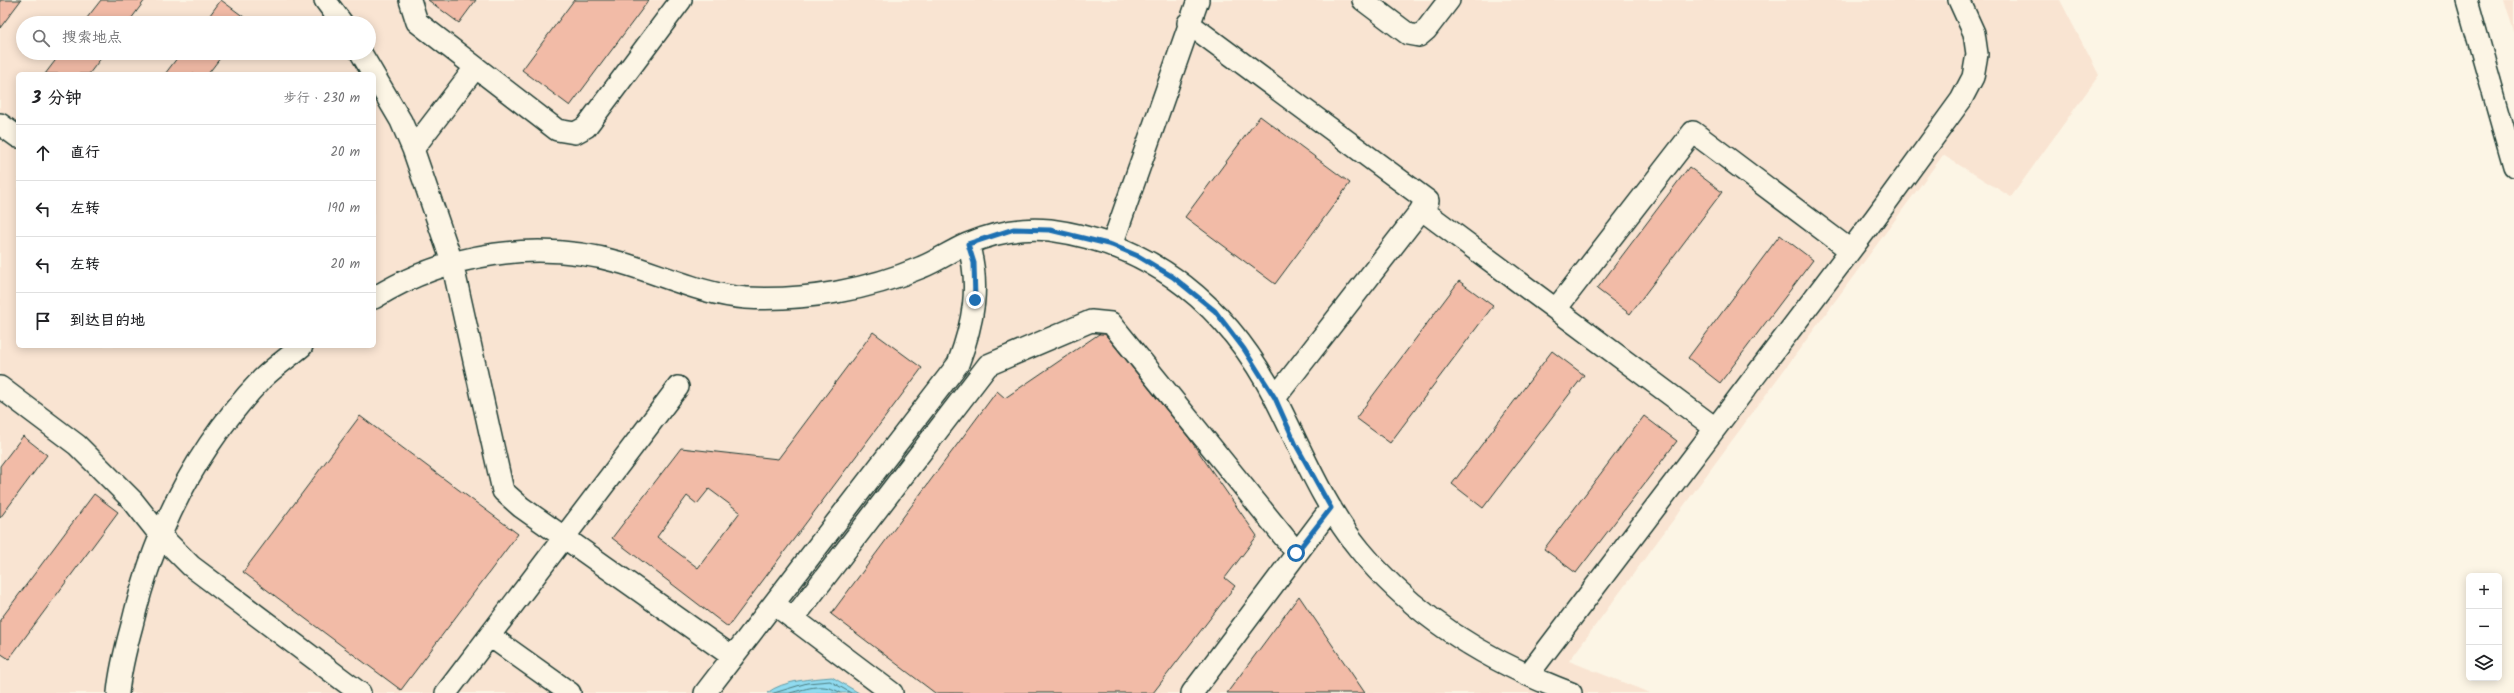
<!DOCTYPE html>
<html lang="zh">
<meta charset="utf-8">
<style>
:root{--surface:#fff;--page:#f6f6f6;--text:#202124;--muted:#757577;--line:#e0e0e0}
body{margin:0;font-family:Kalam,"LXGW WenKai TC",sans-serif;background:var(--page);color:var(--text)}
.controls{position:absolute;right:12px;bottom:12px;display:grid;overflow:hidden;border-radius:6px;box-shadow:0 2px 10px #0003}
.controls button{width:36px;height:36px;display:grid;place-items:center;padding:0;border:0;border-bottom:1px solid var(--line);background:var(--surface);color:var(--text);font:20px sans-serif}
.stop{position:absolute;width:12px;height:12px;margin:-9px;border:3px solid #1f6fb2;border-radius:50%;background:#fff}
.stop.end{background:#1f6fb2;border-color:#fff;box-shadow:0 1px 4px #0008}
.list{margin:0;padding:0;list-style:none}
h2{display:flex;justify-content:space-between;align-items:center;height:52px;margin:0;padding:0 16px;font-size:17px}
h2 small{font-size:13px;font-weight:400;color:var(--muted)}
.list li{display:grid;grid-template-columns:26px 1fr auto;gap:12px;align-items:center;box-sizing:border-box;height:56px;padding:0 16px;border-top:1px solid var(--line)}
.list b{display:block;font-size:15px;white-space:nowrap}
.list em{font-size:13px;font-style:normal;color:var(--muted)}
.icon{flex:none;width:22px;height:22px;fill:none;stroke:currentColor;stroke-width:2;stroke-linecap:round;stroke-linejoin:round}
.map{position:relative;flex:none;width:2514px;height:693px;overflow:hidden}
.search{position:absolute;background:var(--surface);box-shadow:0 2px 10px #0003;left:16px;top:16px;width:360px;height:44px;display:flex;align-items:center;gap:10px;box-sizing:border-box;padding:0 14px;border-radius:22px;color:var(--muted);font-size:15px}
.panel{position:absolute;background:var(--surface);box-shadow:0 2px 10px #0003;left:16px;top:72px;width:360px;height:276px;border-radius:6px}
.map>svg:first-child{display:block}
.built{fill:#f9e4d2;fill-rule:evenodd}
.water{fill:#90dbf0;stroke:#639ca5}
.lines{fill:none;stroke-linecap:round;stroke-linejoin:round}
.shore{stroke:#4c7c7f;stroke-width:1}
.building{fill:#f2bba7;stroke:#1f3d34;fill-rule:evenodd}
.minor-casing{stroke:#1f3d34;stroke-width:24}
.minor{stroke:#fcf5e5;stroke-width:21}
.route{stroke:#1f6fb2;stroke-width:5}
</style>
<div class="map">
<svg width="2514" height="693" viewBox="0 0 2514 693">
<rect width="100%" height="100%" fill="#fcf5e5"/>
<filter id="ink" filterUnits="userSpaceOnUse"><feTurbulence type="fractalNoise" baseFrequency=".025" numOctaves="2"/><feDisplacementMap in="SourceGraphic" scale="8" xChannelSelector="R" yChannelSelector="G"/><feConvolveMatrix kernelMatrix="1 2 1 2 8 2 1 2 1" color-interpolation-filters="sRGB"/></filter>
<g filter="url(#ink)">
<path class="built" d="M0,0H2060L2099,75L2011,197L1943,155L1569,661L1650,693H0ZM23,23H369V53H23ZM18,74H374V346H18Z
M2504,0H2514V33Z"/>
<path class="water" d="M832,677L859,693H767C784,680 811,679 832,677Z"/>
<g class="lines">
<path class="shore" d="M774,693L807,683L830,681L851,693
M790,693C809,688 823,682 841,693"/>
</g>
<path class="building" d="M0,0H21L0,28Z
M101,0H145L128,23H83Z
M221,0L252,23H204Z
M428,0H476L459,23Z
M574,0H649L570,106L522,70Z
M61,53H105L89,74H45Z
M181,53H224L208,74H165Z
M1260,116L1350,183L1275,284L1185,217Z
M1689,167L1722,192L1630,314L1597,289Z
M1780,235L1813,260L1720,383L1688,358Z
M1459,281L1493,306L1390,443L1356,418Z
M873,332L922,368L728,627L612,538L681,448L778,459ZM709,489L740,512L698,568L657,537L687,496L697,504Z
M1099,334H1105L1189,438L1257,536L1225,578L1235,586L1153,693H935L831,614L997,391L1005,398Z
M1552,351L1584,375L1483,508L1452,484Z
M360,416L518,534L401,690L243,572Z
M1644,416L1677,441L1576,573L1544,549Z
M23,436L47,455L0,518V466Z
M94,494L118,512L9,659L0,653V620Z
M1299,596L1365,693H1227Z"/>
<g class="lines">
<g class="minor-casing">
<path id="minor" d="M325,0L342,23
M410,0L417,22L557,130L575,133L586,127L681,0
M1363,0L1408,34L1419,36L1426,30L1449,0
M2467,0L2514,166
M1188,23L1428,201L1275,398
M361,53L401,121L413,149L452,262L503,491L521,507L733,657
M0,124L18,137
M413,149L475,68
M1421,209L1715,428
M1112,245L1198,0
M374,298C448,252 539,239 622,263C663,275 704,295 746,298C805,301 868,290 922,267C937,261 951,251 967,244C993,233 1022,227 1050,230C1154,244 1229,308 1276,400C1302,451 1323,505 1360,550C1414,617 1492,663 1571,693
M1556,309L1693,132L1850,250
M0,387L77,445L133,501L160,535L191,566L360,693
M782,610L892,693
M793,619L988,365L1091,321L1111,323L1297,553
M490,636L570,693
M1528,675L1875,218L1961,100L1973,77L1977,54L1974,33L1959,0
M118,693C120,670 126,647 132,625C154,531 195,449 262,379C274,367 289,357 302,346
M446,693L678,387
M705,693L958,364C973,324 981,285 968,244
M1192,693L1331,508"/>
</g>
<use href="#minor" class="minor"/>
</g>
</g>
<g class="lines" filter="url(#ink)">
<path class="route" d="M975,300L974,263L968,244L1014,229L1050,230L1112,245L1138,256L1173,277L1215,311L1244,349L1275,398L1296,445L1331,508L1296,553"/>
</g>
</svg>
<div class="controls">
<button>+</button>
<button>−</button>
<button><svg class="icon" aria-label="layers" viewBox="0 0 24 24"><path d="M12 4l9 5-9 5-9-5zM3 14l9 5 9-5"/></svg></button>
</div>
<div class="stop" style="left:1296px;top:553px"></div>
<div class="stop end" style="left:975px;top:300px"></div>
<div class="search"><svg class="icon" aria-label="search" viewBox="0 0 24 24"><circle cx="10" cy="10" r="6"/><path d="M15 15l6 6"/></svg>搜索地点</div>
<section class="panel">
<h2>3 分钟<small>步行 · 230 m</small></h2>
<ul class="list">
<li><svg class="icon" aria-label="ahead" viewBox="0 0 24 24"><path d="M12 20V5M6 11l6-6 6 6"/></svg><div><b>直行</b></div><em>20 m</em></li>
<li><svg class="icon" aria-label="left" viewBox="0 0 24 24"><path d="M17 20v-9H6M10 6l-5 5 5 5"/></svg><div><b>左转</b></div><em>190 m</em></li>
<li><svg class="icon" aria-label="left" viewBox="0 0 24 24"><path d="M17 20v-9H6M10 6l-5 5 5 5"/></svg><div><b>左转</b></div><em>20 m</em></li>
<li><svg class="icon" aria-label="arrive" viewBox="0 0 24 24"><path d="M6 21V4h12l-3 4 3 4H6"/></svg><div><b>到达目的地</b></div></li>
</ul>
</section>
</div>
